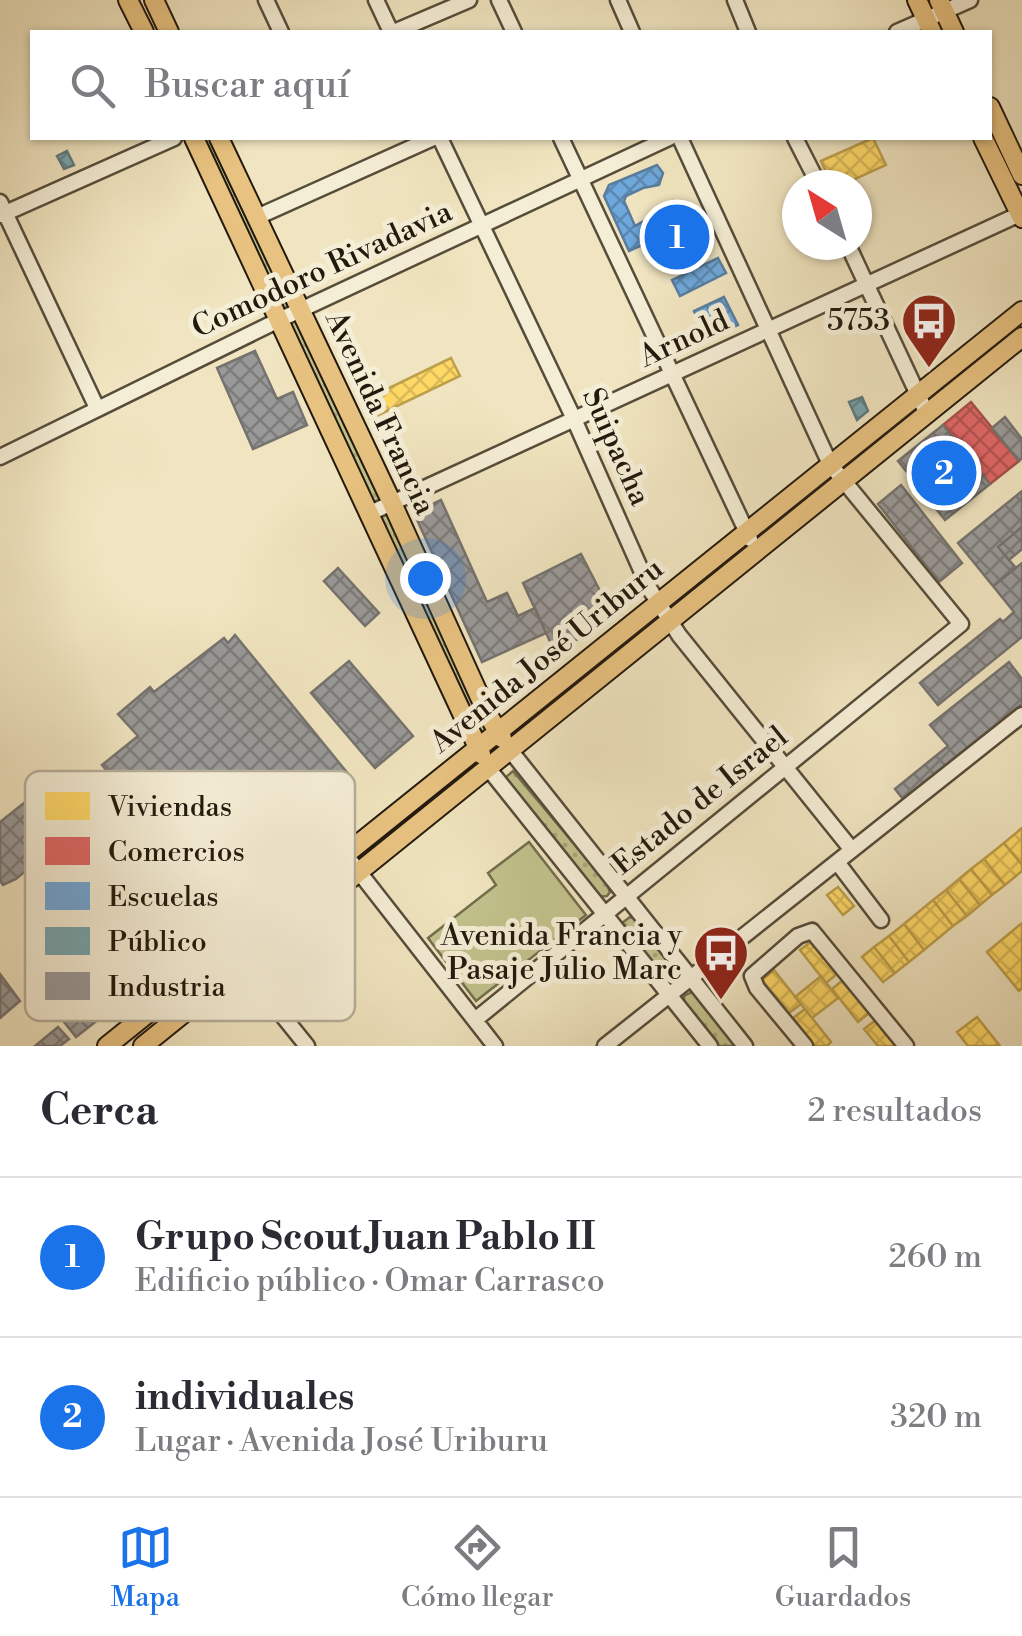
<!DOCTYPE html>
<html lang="es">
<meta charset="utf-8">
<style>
:root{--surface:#fff;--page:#f7f7f7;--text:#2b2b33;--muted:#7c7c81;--line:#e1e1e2;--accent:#1a73e8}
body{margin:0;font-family:"Libre Bodoni",serif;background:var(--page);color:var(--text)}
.compass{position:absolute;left:782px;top:170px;width:90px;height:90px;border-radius:50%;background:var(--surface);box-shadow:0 2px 8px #0004;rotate:323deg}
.you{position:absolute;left:425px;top:578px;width:35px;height:35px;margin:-25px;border:8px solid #fff;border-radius:50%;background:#1a73e8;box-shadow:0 0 0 15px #1a73e833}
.badge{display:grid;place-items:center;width:65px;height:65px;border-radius:50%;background:var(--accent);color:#fff;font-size:32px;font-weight:700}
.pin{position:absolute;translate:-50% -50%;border:5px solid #fff;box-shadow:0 2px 10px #0006}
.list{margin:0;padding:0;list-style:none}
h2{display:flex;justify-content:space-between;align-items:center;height:130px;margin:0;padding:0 40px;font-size:42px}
h2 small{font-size:32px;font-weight:400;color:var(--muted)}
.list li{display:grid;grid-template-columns:65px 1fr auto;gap:30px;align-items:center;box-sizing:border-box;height:160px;padding:0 40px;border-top:2px solid var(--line)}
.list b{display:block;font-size:38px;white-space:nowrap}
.list p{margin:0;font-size:32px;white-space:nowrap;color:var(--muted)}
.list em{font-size:32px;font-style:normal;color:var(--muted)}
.icon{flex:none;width:55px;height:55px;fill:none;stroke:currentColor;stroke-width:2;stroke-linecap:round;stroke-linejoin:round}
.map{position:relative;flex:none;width:1022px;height:1046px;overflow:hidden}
.search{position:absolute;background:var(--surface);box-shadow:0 2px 8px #0004;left:30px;right:30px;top:30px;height:110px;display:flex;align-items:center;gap:25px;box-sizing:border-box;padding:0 35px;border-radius:0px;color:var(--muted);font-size:38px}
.sheet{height:450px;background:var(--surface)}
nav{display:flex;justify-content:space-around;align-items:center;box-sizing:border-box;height:140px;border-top:2px solid var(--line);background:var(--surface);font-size:28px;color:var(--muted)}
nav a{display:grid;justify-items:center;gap:5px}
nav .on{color:var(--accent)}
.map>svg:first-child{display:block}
.grass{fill:url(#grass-dots);stroke:#726e4d;stroke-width:2.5}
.green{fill:#c2c28d;stroke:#726e4d;stroke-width:2.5}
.homes{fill:url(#homes-cross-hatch);stroke:#bd9f4b;stroke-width:2.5}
.shops{fill:url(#shops-cross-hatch);stroke:#a74f4b;stroke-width:2.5}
.schools{fill:url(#schools-cross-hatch);stroke:#587d9e;stroke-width:2.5}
.public{fill:url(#public-cross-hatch);stroke:#5d7b7e;stroke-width:2.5}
.industry{fill:url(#industry-cross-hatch);stroke:#75736f;stroke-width:2.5}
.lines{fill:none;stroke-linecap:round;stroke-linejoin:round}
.minor-casing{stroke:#564c3a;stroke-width:19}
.major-casing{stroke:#22190d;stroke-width:22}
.minor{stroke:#f5eed6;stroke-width:14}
.major{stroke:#e8c280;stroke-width:18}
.labels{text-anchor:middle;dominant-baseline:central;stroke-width:10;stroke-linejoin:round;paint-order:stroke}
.street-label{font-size:30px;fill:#22190d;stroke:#f5eed6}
.poi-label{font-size:30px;fill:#22190d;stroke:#f5eed6;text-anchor:end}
.key{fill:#f5eed6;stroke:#b6ae9a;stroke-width:2.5}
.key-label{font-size:28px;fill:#22190d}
</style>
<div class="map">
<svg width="1022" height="1046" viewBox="0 0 1022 1046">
<defs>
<pattern id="grass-dots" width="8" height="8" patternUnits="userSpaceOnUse" patternTransform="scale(2.5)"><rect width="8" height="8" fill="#c2c28d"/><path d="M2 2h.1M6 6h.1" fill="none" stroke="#a6a678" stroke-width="1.8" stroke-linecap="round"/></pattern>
<pattern id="homes-cross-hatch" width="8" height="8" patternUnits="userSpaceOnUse" patternTransform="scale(2.5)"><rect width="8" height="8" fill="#ffd966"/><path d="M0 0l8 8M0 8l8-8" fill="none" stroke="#daba57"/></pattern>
<pattern id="shops-cross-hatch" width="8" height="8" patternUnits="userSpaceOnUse" patternTransform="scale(2.5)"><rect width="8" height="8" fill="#e06666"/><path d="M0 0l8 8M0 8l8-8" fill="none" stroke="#b55352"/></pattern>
<pattern id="schools-cross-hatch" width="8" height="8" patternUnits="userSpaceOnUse" patternTransform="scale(2.5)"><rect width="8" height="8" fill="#6fa8dc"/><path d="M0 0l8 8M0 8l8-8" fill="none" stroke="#5b88b1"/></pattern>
<pattern id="public-cross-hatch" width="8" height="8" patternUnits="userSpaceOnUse" patternTransform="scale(2.5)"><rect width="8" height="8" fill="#76a5af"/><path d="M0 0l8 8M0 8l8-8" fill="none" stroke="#60868d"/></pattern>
<pattern id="industry-cross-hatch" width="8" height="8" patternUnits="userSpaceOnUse" patternTransform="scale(2.5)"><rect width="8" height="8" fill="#999"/><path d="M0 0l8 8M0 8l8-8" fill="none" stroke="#7c7c7b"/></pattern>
</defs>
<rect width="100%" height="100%" fill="#f0e5c0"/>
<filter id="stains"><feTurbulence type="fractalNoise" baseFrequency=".002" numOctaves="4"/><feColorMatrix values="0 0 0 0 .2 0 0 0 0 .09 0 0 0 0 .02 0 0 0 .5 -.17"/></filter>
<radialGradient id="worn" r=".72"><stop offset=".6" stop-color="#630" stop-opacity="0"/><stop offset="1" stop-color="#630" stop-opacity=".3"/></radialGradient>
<path class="grass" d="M194,138H219L497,731L477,747Z
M513,771L606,882L610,892L607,896L597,897L504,779Z
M630,917L636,919L671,963V973L661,975L622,928V923Z
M692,992L697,994L738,1046H717L684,1004V996Z"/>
<path class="green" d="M529,842L586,915L476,1001L428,938L496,885L488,873Z"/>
<path class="homes" d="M873,138L886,165L842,185H832L821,161Z
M451,358L460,376L370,419L362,401Z
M1022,828V865L1004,843Z
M1004,843L1022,865V871L1005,885L984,859Z
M984,859L1005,885L992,895L971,869Z
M971,869L992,895L980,905L959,879Z
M959,879L980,905L967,916L946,890Z
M838,887L854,906L843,915L827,895Z
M946,890L967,916L953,926L933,900Z
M933,900L953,926L924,950L904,924Z
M1022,923V988L1019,991L987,952Z
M904,924L924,950L909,962L889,936Z
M889,936L909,962L895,973L874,947Z
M812,941L838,973L826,983L800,950Z
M874,947L895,973L883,982L862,957Z
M774,970L801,1004L789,1013L762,980Z
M821,976L838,998L812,1018L795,997Z
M843,980L869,1013L858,1022L832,989Z
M805,1009L831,1042L827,1046H815L793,1018Z
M977,1017L1000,1046H968L957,1032Z
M876,1020L896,1046H878L864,1029Z"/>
<path class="shops" d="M971,402L1019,461L990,484L943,425Z"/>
<path class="schools" d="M657,165L663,173L659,185L643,188L626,196L624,201L635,226L642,222L651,241L629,251L604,196L609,185Z
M718,258L726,273L680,296L672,280Z
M724,297L738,325L708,340L694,311Z"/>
<path class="public" d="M67,151L74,165L64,169L57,156Z
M862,397L868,411L857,420L849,402Z"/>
<path class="industry" d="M255,351L277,399L293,392L307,425L253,449L217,368Z
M1005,417L1022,439V458L1019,461L992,428Z
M943,425L990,484L945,520L898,461Z
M901,485L962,563L939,582L878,504Z
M1022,491V527L998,547L1016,568L993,586L958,543Z
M441,500L487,602L507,593L518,616L535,608L546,633L482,662L414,513Z
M1022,527V549L1009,560L998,547Z
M581,554L613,616L587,635L554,650L523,583Z
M1022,563V637L938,705L920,683L1000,619L1003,622L1014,612L993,586Z
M338,568L379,613L365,626L324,581Z
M235,635L354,781L210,899L102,765L138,736L118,714L150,687L154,692L224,638L228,643Z
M349,661L413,736L375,768L311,693Z
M1009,662L1022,679V704L903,799L895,789L948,746L930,725Z
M24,803L58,844L16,879L3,885L0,881V822Z
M0,974L20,1001L0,1018Z
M79,994L99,1019L76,1037L56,1012Z
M58,1027L69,1039L60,1046H35Z"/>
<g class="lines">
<g class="minor-casing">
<path id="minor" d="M266,0L281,32
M376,0L391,32
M499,0L514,32
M618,0L632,32
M735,0L748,32
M394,32L469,0
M897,32L970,0
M440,138L574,419L649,588L679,635L852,850
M561,138L750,539
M795,138L819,185
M0,202L97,408
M1,215L174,138
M257,217L433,138
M848,245L927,414
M0,457L279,320L669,138
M368,514L1022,213
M510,750L745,1046
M488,768L710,1046
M345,854L495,1046
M837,862L881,920
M228,948L307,1046
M475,1020L961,624L830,464L680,138
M605,1046L1022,715
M805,1046L757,988L752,976L798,936L812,931L906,1046"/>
</g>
<g class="major-casing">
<path id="major" d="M128,0L144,32
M154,0L169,32
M917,0L932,32
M939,0L954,32
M990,107L1022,175
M194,138L481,754
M219,138L392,503L488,715L502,738
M983,138L1022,218
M107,1046L1022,311
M143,1046L1022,337"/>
</g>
<use href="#minor" class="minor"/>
<use href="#major" class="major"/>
</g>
<defs>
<g id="bus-pin" transform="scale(2.875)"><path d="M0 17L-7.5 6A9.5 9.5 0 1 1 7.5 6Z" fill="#8f2418" stroke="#f5eed6"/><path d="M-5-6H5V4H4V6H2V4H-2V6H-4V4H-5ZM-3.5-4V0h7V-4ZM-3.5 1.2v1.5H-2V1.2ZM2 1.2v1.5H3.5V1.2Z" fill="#fff"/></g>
</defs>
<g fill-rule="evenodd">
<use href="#bus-pin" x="929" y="321"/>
<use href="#bus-pin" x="721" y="953"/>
</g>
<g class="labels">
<g class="street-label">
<text transform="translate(322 270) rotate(-25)">Comodoro Rivadavia</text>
<text transform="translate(684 339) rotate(-25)">Arnold</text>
<text transform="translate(380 413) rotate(65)">Avenida Francia</text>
<text transform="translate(616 447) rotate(66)">Suipacha</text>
<text transform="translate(547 656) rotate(-39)">Avenida José Uriburu</text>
<text transform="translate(700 801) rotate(-39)">Estado de Israel</text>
</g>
<g class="poi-label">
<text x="890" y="321">5753</text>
<text x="682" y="936">Avenida Francia y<tspan x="682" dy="34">Pasaje Julio Marc</tspan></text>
</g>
</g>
<rect x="25" y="771" width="330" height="250" rx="15" class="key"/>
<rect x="45" y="792" width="45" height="28" fill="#ffd966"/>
<rect x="45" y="837" width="45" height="28" fill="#e06666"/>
<rect x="45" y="882" width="45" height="28" fill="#6fa8dc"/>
<rect x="45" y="927" width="45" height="28" fill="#76a5af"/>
<rect x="45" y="972" width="45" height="28" fill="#999"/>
<g class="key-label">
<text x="108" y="816">Viviendas</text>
<text x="108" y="861">Comercios</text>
<text x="108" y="906">Escuelas</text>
<text x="108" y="951">Público</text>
<text x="108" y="996">Industria</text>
</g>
<rect width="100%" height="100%" filter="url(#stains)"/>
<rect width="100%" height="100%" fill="url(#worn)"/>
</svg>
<svg class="compass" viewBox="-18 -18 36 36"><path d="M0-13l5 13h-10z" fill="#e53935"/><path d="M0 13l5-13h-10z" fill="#7c7c81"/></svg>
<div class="you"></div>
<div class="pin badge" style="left:677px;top:237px">1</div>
<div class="pin badge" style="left:944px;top:473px">2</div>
<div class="search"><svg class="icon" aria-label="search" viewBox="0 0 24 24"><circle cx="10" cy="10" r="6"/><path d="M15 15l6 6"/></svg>Buscar aquí</div>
</div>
<section class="sheet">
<h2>Cerca<small>2 resultados</small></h2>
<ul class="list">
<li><span class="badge">1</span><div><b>Grupo Scout Juan Pablo II</b><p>Edificio público · Omar Carrasco</p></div><em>260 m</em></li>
<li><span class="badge">2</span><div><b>individuales</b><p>Lugar · Avenida José Uriburu</p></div><em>320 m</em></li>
</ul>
</section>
<nav>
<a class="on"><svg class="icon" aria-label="map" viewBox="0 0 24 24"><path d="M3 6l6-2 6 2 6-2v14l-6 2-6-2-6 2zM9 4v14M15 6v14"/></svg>Mapa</a>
<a><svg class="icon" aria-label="directions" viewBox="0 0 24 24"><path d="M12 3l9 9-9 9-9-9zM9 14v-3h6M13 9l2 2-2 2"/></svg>Cómo llegar</a>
<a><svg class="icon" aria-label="saved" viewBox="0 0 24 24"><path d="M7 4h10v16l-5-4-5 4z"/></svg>Guardados</a>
</nav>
